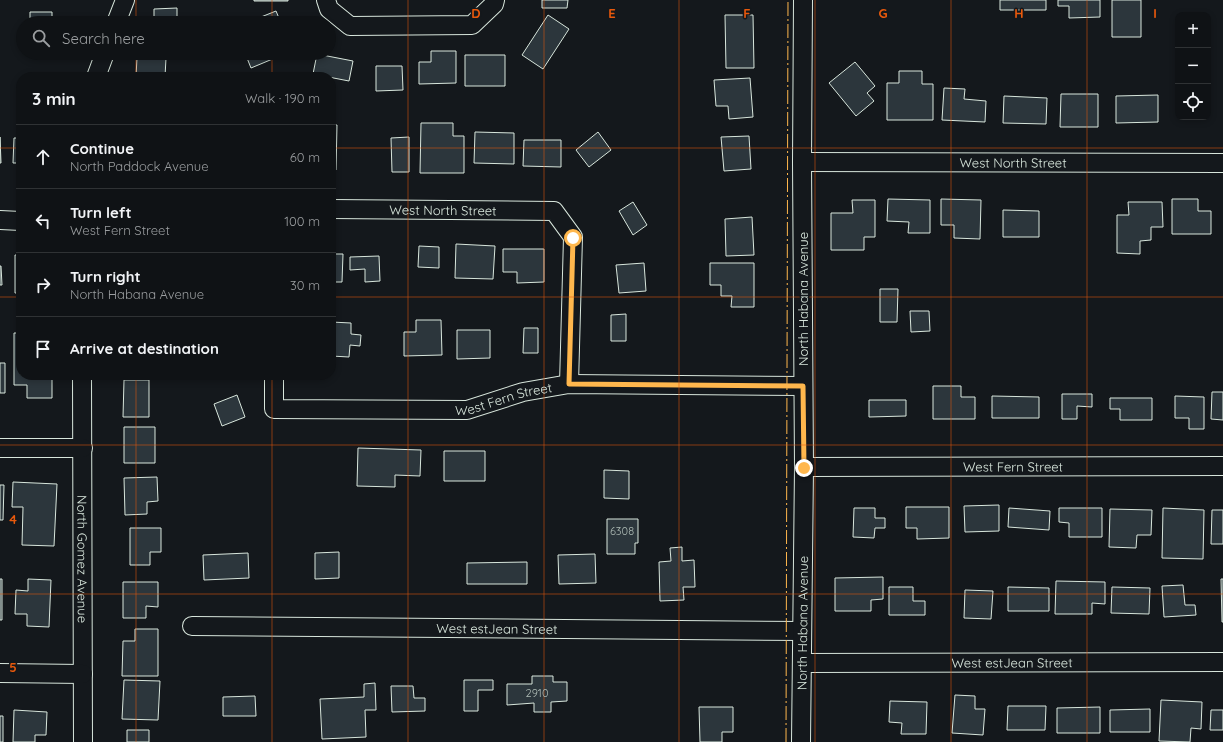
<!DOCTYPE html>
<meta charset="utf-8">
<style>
:root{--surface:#0f1215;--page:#1d2022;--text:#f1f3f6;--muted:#9b9ea0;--line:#2f3234}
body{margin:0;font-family:Quicksand,sans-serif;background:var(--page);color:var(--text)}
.controls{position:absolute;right:12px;top:12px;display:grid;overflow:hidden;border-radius:8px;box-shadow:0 2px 6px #0003}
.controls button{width:36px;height:36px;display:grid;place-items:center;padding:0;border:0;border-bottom:1px solid var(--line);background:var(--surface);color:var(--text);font:20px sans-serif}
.stop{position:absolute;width:12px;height:12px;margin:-9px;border:3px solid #ffb74d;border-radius:50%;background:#fff}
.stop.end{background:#ffb74d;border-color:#fff;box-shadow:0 1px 4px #0008}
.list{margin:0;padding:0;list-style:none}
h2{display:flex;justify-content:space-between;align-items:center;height:52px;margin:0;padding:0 16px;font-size:17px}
h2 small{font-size:13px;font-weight:400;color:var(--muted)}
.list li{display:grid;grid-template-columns:26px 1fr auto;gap:12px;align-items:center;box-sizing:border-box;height:64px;padding:0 16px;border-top:1px solid var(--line)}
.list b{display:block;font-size:15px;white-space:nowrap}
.list p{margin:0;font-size:13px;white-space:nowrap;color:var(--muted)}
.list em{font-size:13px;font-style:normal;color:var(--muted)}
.icon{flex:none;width:22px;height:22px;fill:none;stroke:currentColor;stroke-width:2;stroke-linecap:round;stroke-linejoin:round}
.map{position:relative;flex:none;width:1223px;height:742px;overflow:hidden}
.search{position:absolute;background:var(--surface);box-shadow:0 2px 6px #0003;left:16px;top:16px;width:320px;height:44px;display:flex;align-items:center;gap:10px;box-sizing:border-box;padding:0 14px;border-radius:22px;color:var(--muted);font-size:15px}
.panel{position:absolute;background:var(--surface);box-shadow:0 2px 6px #0003;left:16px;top:72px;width:320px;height:308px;border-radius:16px}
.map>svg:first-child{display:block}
.building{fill:#2c363c;stroke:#d8e6dc}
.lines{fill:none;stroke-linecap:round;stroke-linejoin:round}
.minor-casing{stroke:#d8e6dc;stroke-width:20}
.minor{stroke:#14181c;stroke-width:18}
.power{stroke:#ffb74d;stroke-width:1;stroke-dasharray:14 3 2 3;stroke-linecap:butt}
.route{stroke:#ffb74d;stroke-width:5}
.grid{fill:none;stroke:#e8590c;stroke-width:1;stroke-opacity:0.55}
.labels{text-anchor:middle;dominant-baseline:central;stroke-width:3;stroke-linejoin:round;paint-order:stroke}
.number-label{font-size:11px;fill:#adbab4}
.street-label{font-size:13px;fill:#d8e6dc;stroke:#14181c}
.grid-label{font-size:13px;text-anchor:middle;font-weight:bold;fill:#e8590c;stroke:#14181c;stroke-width:3;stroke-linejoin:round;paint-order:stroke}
</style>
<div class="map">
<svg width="1223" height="742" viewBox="0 0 1223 742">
<rect width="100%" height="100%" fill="#14181c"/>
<path class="building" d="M254,0H288V1H254Z
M542,0H568L567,8H542Z
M1000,0H1046V10H1000Z
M1058,0H1100V17L1069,18V6H1058Z
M1112,0H1141V37H1112Z
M177,8V21L189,20V23H154V9Z
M276,11L281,23H246Z
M30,12H52V23H30Z
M548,15L569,29L543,69L522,55Z
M725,15H753L754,68H726Z
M431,51H456V83L419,84V62H431Z
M245,53H287L251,68Z
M317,54L353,61L349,81L313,74Z
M465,55H505V86H465Z
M137,57L166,58L165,77H136Z
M855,62L875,86L867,93L874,101L856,116L829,83Z
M376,66H402L403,90L376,91Z
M899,71H922V84H933V120H887V83H899Z
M750,78L753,117L729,119L728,106H716L714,80Z
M944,88L965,89L964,99L986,101L985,122L942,120Z
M1061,94H1098V127H1060Z
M1158,95V122L1116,123V96Z
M1004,96L1047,98L1046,124L1003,123Z
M421,123H453V136H464V173H420Z
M331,125H337L336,170H331Z
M475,132L514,133V164L474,163Z
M598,132L611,150L589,167L576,150Z
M749,136L751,169L724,171L721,137Z
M0,137L1,163H0Z
M409,137V172H392L391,138Z
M14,138H21V163H13Z
M524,140H561V167L523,166Z
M888,199L930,200V233H908L909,222L887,221Z
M941,199L981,200L980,239L954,238V225H941Z
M1172,199H1198V211H1211V234H1172Z
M852,200H875V237H864V250H831V213H853Z
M633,202L647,225L633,235L619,211Z
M1128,202H1162L1163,227H1151V240L1140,241V254L1117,253V215H1129Z
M1003,210L1039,211V237H1003Z
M752,217L754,255L726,256L725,219Z
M456,244L495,246L493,279L455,278Z
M419,246L439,247V268L418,267Z
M503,249H544V282L517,283V272H503Z
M331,254H343L342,282H331Z
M15,255H21V293H15Z
M379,256L380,281L365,282V269L350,270V257Z
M644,263L646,291L619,293L616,265Z
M710,263H754V307H731L732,296H721V285H710Z
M0,266H1L2,285H0Z
M880,289H898L897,322H880Z
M910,311H929L930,331L911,332Z
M626,314V341H611V315Z
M416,320H441L442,355L404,356V332H416Z
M331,322L351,323V334L361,335L360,346L350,345L349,357L331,356Z
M524,328H538V353H523Z
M457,330H490V358L457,359Z
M14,333H21V375H52V398H27V385H14Z
M0,363H5V393H0Z
M124,380H149V417H123Z
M933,386H961V397H975V419H933Z
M1212,392H1223V420L1211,419Z
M1062,394H1092V407L1077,406V419H1062Z
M237,395L245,417L222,426L214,404Z
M992,396L1039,397V418H992Z
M1175,396L1204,397V429H1189V418H1175Z
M1110,398H1152V420H1120V409H1110Z
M869,400H906V416L869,417Z
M124,427H155V463H124Z
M358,448L421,450L420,476L395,475V487L357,486Z
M444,451H485V481H444Z
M604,470L629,471V499L604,498Z
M157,477L158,501L147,502V514L125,515L124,478Z
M13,482L57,484L54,546L22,545L23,507H12Z
M0,485H4L3,520H0Z
M999,505V531L965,532L964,506Z
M906,507H949V538L917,539V528H906Z
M854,508H875V518H885V528H875L874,538L853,537Z
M1009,508L1050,511L1049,530L1008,527Z
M1059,508H1102V537H1069V523L1059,522Z
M1163,508L1204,510L1203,559L1162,558Z
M1110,509L1152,510L1151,535H1137L1136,548L1109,547Z
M1212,510H1223V544H1211Z
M607,519H638V543H635V554H607Z
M130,528H161V552H150V565H130Z
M682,547V561L694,560L695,587H683L684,600L660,601L659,562L671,561L670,548Z
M339,552V578L315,579V553Z
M248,553L249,578L204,580L203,555Z
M595,554L596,583L559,584L558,555Z
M527,562V584H467V563Z
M883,577V599L871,600V611H835V578Z
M0,579H2V620H0Z
M28,579L51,580L49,627L27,626V614H15L16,590L28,591Z
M1221,579H1223V622H1222Z
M1056,581L1105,582V604L1092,603V614H1055Z
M123,582H158V607L146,606V618H123Z
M1183,585L1185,605H1195L1196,615L1164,617L1162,586Z
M889,587H913V601H925V615H889Z
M1008,587L1049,588V611H1008Z
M1112,587L1150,588L1149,614L1111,613Z
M965,590L993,591L991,619L964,618Z
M135,629H158V676H122L123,641H135Z
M532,676H553V682H567V701L551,702V712H534V703L507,705V684H532Z
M124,680L160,681L158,720L122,719Z
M464,680H493V690H478V711H464Z
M375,683L376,710H365L366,737L322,739L320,699L364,697V684Z
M391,686H413L414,698H425V711L392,712Z
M955,695L975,696V709H985L983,735L952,733Z
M255,696L256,716H223V697Z
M1161,700L1202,702L1201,729L1191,728L1190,742L1159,741Z
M890,701L927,702L926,734H901L902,723L889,722Z
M1008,706H1046L1045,730H1007Z
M699,707H733V732H722V742H700Z
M1100,707V733H1057V708Z
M1150,709V732H1110V710Z
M14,710L47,712L46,735H35V742H13Z
M1211,710H1223V730H1210Z
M0,716H3V742H0Z
M127,730H149V742H127Z"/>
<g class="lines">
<g class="minor-casing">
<g id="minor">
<path d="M326,0L329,9L350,26L472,25L494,4L495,0"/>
<path d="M116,23L125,0"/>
<path d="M96,77L105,53"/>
<path id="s1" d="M802,162L1223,163"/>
<path id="s2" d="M331,209L554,211L573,237L569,384"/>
<path d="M0,220L21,221"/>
<path id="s3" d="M82,375L83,742"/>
<path id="s4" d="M274,375V409L467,410L523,392L569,384L803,386"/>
<path d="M0,448H83"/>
<path id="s5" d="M804,467L1223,466"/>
<path id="s6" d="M192,626L802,631"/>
<path id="s7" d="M802,663L1223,662"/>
<path d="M0,673L83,674"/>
<path id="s8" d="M801,742L804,467L802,162L803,0"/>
</g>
</g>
<use href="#minor" class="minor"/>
<path class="power" d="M786,742L788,0"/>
</g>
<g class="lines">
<path class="route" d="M573,238L569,384L803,386L804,468"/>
</g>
<path class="grid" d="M136,0V23M272,0V23M408,0V742M544,0V742M679,0V742M815,0V742M951,0V742M1087,0V742M136,53V77M272,53V77M0,148H21M331,148H1223M0,297H21M331,297H1223M136,375V742M272,375V742M0,445H1223M0,594H1223"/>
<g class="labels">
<g class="number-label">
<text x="622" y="531">6308</text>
<text x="537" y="693">2910</text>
</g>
<g class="street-label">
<text stroke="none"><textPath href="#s1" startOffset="211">West North Street</textPath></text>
<text stroke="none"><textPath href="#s2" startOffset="112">West North Street</textPath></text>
<text transform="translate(803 299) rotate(-90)">North Habana Avenue</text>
<text stroke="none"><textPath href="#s4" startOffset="265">West Fern Street</textPath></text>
<text stroke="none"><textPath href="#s5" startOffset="209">West Fern Street</textPath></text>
<text stroke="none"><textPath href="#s3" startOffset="184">North Gomez Avenue</textPath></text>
<text stroke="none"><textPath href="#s8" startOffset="119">North Habana Avenue</textPath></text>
<text stroke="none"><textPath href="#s6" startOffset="305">West estJean Street</textPath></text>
<text stroke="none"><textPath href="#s7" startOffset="210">West estJean Street</textPath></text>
</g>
</g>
<g class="grid-label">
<text x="476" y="18">D</text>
<text x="612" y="18">E</text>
<text x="747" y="18">F</text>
<text x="883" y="18">G</text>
<text x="1019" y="18">H</text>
<text x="1155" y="18">I</text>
<text x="13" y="524">4</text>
<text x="13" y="672">5</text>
</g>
</svg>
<div class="controls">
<button>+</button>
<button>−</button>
<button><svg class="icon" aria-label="locate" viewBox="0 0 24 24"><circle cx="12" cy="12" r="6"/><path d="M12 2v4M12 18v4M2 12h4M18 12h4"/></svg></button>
</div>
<div class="stop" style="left:573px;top:238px"></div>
<div class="stop end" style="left:804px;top:468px"></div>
<div class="search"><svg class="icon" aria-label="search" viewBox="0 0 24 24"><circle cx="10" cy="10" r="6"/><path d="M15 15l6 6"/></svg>Search here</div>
<section class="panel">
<h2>3 min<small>Walk · 190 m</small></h2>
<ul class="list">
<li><svg class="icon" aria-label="ahead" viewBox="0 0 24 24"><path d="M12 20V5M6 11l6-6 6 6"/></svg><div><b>Continue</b><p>North Paddock Avenue</p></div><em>60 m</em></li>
<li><svg class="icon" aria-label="left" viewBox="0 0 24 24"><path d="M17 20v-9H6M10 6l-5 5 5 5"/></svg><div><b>Turn left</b><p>West Fern Street</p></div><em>100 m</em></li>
<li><svg class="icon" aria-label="right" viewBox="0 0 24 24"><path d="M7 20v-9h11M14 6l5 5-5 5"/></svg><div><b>Turn right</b><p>North Habana Avenue</p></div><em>30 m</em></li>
<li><svg class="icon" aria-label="arrive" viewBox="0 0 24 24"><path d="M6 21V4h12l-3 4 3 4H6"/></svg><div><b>Arrive at destination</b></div></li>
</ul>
</section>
</div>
